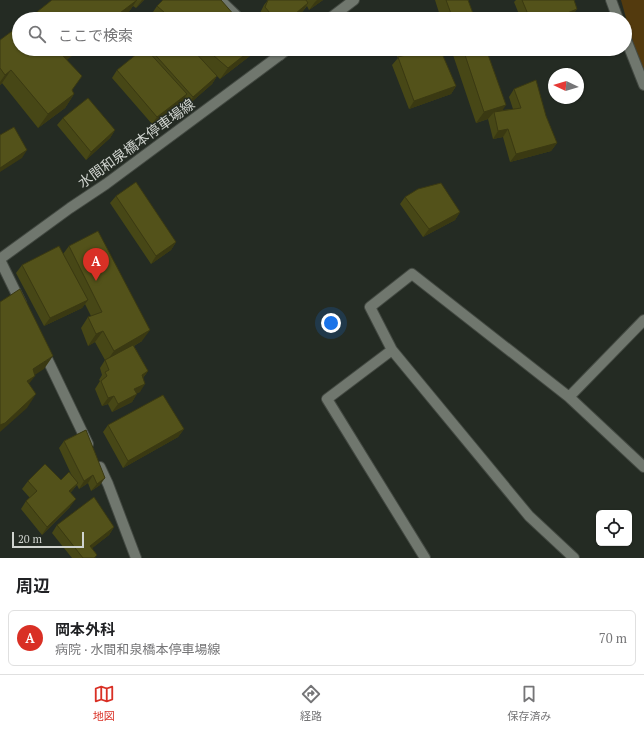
<!DOCTYPE html>
<html lang="ja">
<meta charset="utf-8">
<style>
:root{--surface:#fff;--page:#f6f6f6;--text:#202124;--muted:#757577;--line:#e0e0e0;--accent:#d93025}
body{margin:0;font-family:"PT Serif","Noto Sans JP",serif;background:var(--page);color:var(--text)}
.controls{position:absolute;right:12px;bottom:12px;display:grid;overflow:hidden;border-radius:6px;box-shadow:0 1px 3px #0004}
.controls button{width:36px;height:36px;display:grid;place-items:center;padding:0;border:0;border-bottom:1px solid var(--line);background:var(--surface);color:var(--text);font:20px sans-serif}
.compass{position:absolute;left:548px;top:68px;width:36px;height:36px;border-radius:50%;background:var(--surface);box-shadow:0 1px 3px #0004;rotate:274deg}
.scale{position:absolute;left:12px;bottom:10px;width:72px;box-sizing:border-box;padding-left:4px;border:2px solid #cfd3ce;border-top:0;font-size:11px;line-height:14px;white-space:nowrap;color:#cfd3ce;-webkit-text-stroke:3px #242b23;paint-order:stroke}
.you{position:absolute;left:331px;top:323px;width:14px;height:14px;margin:-10px;border:3px solid #fff;border-radius:50%;background:#1a73e8;box-shadow:0 0 0 6px #1a73e833}
.badge{display:grid;place-items:center;width:26px;height:26px;border-radius:50%;background:var(--accent);color:#fff;font-size:13px;font-weight:700}
.pin{position:absolute;translate:-50% -33px;filter:drop-shadow(0 1px 2px #0008)}
.pin::after{content:'';position:absolute;top:21px;width:14px;height:12px;background:inherit;clip-path:polygon(0 0,100% 0,50% 100%)}
.list{margin:0;padding:0;list-style:none}
h2{display:flex;justify-content:space-between;align-items:center;height:52px;margin:0;padding:0 16px;font-size:17px}
h2 small{font-size:13px;font-weight:400;color:var(--muted)}
.list li{display:grid;grid-template-columns:26px 1fr auto;gap:12px;align-items:center;box-sizing:border-box;height:56px;margin:0 8px 8px;padding:0 8px;border:1px solid var(--line);border-radius:6px}
.list b{display:block;font-size:15px;white-space:nowrap}
.list p{margin:0;font-size:13px;white-space:nowrap;color:var(--muted)}
.list em{font-size:13px;font-style:normal;color:var(--muted)}
.icon{flex:none;width:22px;height:22px;fill:none;stroke:currentColor;stroke-width:2;stroke-linecap:round;stroke-linejoin:round}
.map{position:relative;flex:none;width:644px;height:558px;overflow:hidden}
.search{position:absolute;background:var(--surface);box-shadow:0 1px 3px #0004;left:12px;right:12px;top:12px;height:44px;display:flex;align-items:center;gap:10px;box-sizing:border-box;padding:0 14px;border-radius:22px;color:var(--muted);font-size:15px}
.sheet{height:116px;background:var(--surface)}
nav{display:flex;justify-content:space-around;align-items:center;box-sizing:border-box;height:56px;border-top:1px solid var(--line);background:var(--surface);font-size:11px;color:var(--muted)}
nav a{display:grid;justify-items:center;gap:2px}
nav .on{color:var(--accent)}
.map>svg:first-child{display:block}
.green{fill:#533a0e}
.lines{fill:none;stroke-linecap:round;stroke-linejoin:round}
.lane-casing{stroke:#434942;stroke-width:12}
.street-casing{stroke:#434942;stroke-width:12}
.secondary-casing{stroke:#434942;stroke-width:12}
.lane{stroke:#70776e;stroke-width:10}
.street{stroke:#70776e;stroke-width:10}
.secondary{stroke:#70776e;stroke-width:10}
.wall{fill:#474716}
.shaded-wall{fill:#3a3912}
.building{fill:#53521a;stroke:#3a3912}
.labels{text-anchor:middle;dominant-baseline:central;stroke-width:3;stroke-linejoin:round;paint-order:stroke}
.street-label{font-size:14px;fill:#cfd3ce;stroke:#242b23}
</style>
<div class="map">
<svg width="644" height="558" viewBox="0 0 644 558">
<rect width="100%" height="100%" fill="#242b23"/>
<path class="green" d="M621,0H644V73L637,57Z"/>
<g class="lines">
<g class="lane-casing">
<path id="lane" d="M611,0L618,19
M625,37L644,85"/>
</g>
<g class="street-casing">
<path id="street" d="M220,0L240,19
M273,49L280,55
M0,260L21,303
M43,350L88,444
M392,350L529,516L574,558
M569,397L644,320
M100,467L108,484L136,558
M425,558L327,399L392,350L370,307L412,274L569,397L644,467"/>
</g>
<g class="secondary-casing">
<path id="secondary" d="M329,19L354,0
M0,259L70,208L106,184L288,49"/>
</g>
<use href="#lane" class="lane"/>
<use href="#street" class="street"/>
<use href="#secondary" class="secondary"/>
</g>
<path class="wall" d="M52,0H144L136,8L133,6L128,13L120,19H28Z
M268,0H323L309,10L307,6L303,11L293,19H263L259,15L264,5Z
M435,0H468L475,19H441Z
M516,0H574L577,9L571,17L566,19H521L514,2Z
M157,6L235,16L249,19H151L149,18Z
M0,40L67,60L72,90L74,94L65,108L38,128L2,83L0,85Z
M147,49H178L181,53L186,49H259L220,79L217,76L212,84L188,105L183,100L182,102L152,124L112,78L117,70Z
M397,49H403L456,86L451,94L409,109L392,65L398,58L394,52Z
M451,49H486L503,110L513,109L509,97L514,89L546,116L557,143L551,151L510,162L503,137L493,139L488,119L476,123Z
M63,118L115,130L110,138L86,160L57,125Z
M116,196L176,242L171,250L151,264L110,203Z
M405,197L460,212L455,220L423,237L400,204Z
M69,246L142,341L134,346L148,371L143,378L140,392L137,393L132,402L112,412L108,404L102,406L95,389L100,381L99,380L102,375L100,368L105,360L95,342L88,346L81,328L88,317L91,316L85,304L82,308L44,326L16,273L22,265L63,254Z
M108,425L184,429L178,437L123,468L103,432Z
M86,430L100,485L91,491L88,483L79,489L77,485L71,492L70,507L42,535L21,509L26,501L30,498L22,489L28,481L61,480L72,476L59,448L64,441Z
M57,525L114,527L109,535L92,548L97,555L95,558H72L52,533Z"/>
<path class="shaded-wall" d="M137,0L128,13L120,19H112Z
M142,0H144L136,8Z
M317,0H323L309,10L315,2Z
M308,3L303,11L293,19H289Z
M577,9L571,17L566,19H553Z
M72,49H81L54,70L63,56Z
M252,49H259L220,79L228,68Z
M11,70L2,83L0,85V82L5,75Z
M82,76L62,103L74,94L65,108L38,128L48,114Z
M217,76L212,84L188,105L193,97Z
M456,86L451,94L409,109L414,101Z
M187,94L182,102L152,124L157,117Z
M506,105L498,117L494,112L488,119L476,123L484,112Z
M508,129L503,137L493,139L498,131Z
M115,130L110,138L86,160L91,152Z
M557,143L551,151L510,162L516,154Z
M27,150L22,158L0,172V168Z
M460,212L455,220L423,237L429,229Z
M176,242L171,250L151,264L156,256Z
M88,300L82,308L44,326L50,318Z
M150,330L142,341L106,362L114,351Z
M103,331L95,342L88,346L96,334Z
M53,356L44,369L24,382L33,369Z
M148,371L142,379V375Z
M35,376L25,389L27,381Z
M145,384L140,392L128,397L134,389Z
M36,394L27,408L0,432V425Z
M137,394L132,402L112,412L118,404Z
M114,396L108,404L102,406L108,398Z
M184,429L178,437L123,468L128,461Z
M93,475L88,483L79,489L84,481Z
M105,478L100,485L91,491L97,484Z
M78,483L72,491L64,498L69,491Z
M76,499L70,507L42,535L47,527Z
M114,527L109,535L85,554L90,546Z"/>
<path class="building" d="M52,0H137L112,19H28Z
M163,0H221L235,16L243,13L249,19H172L157,6Z
M268,0H306L308,3L289,19H275L265,7Z
M446,0H468L475,19H453Z
M522,0H574L577,9L553,19H530Z
M19,26V49H72L63,56L82,76L72,90L74,94L48,114L11,70L5,75L0,68V40Z
M143,49H146L187,94L157,117L117,70Z
M150,49H178L181,53L186,49H192L217,76L193,97Z
M206,49H252L228,68Z
M403,49H440L456,86L414,101L398,57L406,55Z
M463,49H486L506,105L484,112Z
M536,80L546,116L557,143L516,154L508,129L498,131L494,112L521,108L514,89Z
M88,98L115,130L91,152L63,118Z
M14,127L27,150L0,168V135Z
M136,182L176,242L156,256L116,196Z
M441,183L460,212L429,229L405,197L418,189Z
M98,231L150,330L114,351L103,331L96,334L88,317L102,312L69,246Z
M59,246L88,300L50,318L22,265Z
M20,289L53,356L33,369L35,376L27,381L36,394L5,423L0,425V302Z
M133,345L148,371L142,375L145,384L134,389L137,394L118,404L114,396L108,398L101,381L107,376L105,372L109,370L105,360Z
M163,395L184,429L128,461L108,425Z
M86,430L105,478L97,484L93,475L84,481L64,441Z
M45,464L61,480L69,472L78,483L69,491L76,499L47,527L26,501L37,491L28,481Z
M94,497L114,527L90,546L97,555L94,558H83L57,525Z"/>
<g class="labels">
<g class="street-label">
<text transform="translate(136 143) rotate(-36)">水間和泉橋本停車場線</text>
</g>
</g>
</svg>
<div class="controls">
<button><svg class="icon" aria-label="locate" viewBox="0 0 24 24"><circle cx="12" cy="12" r="6"/><path d="M12 2v4M12 18v4M2 12h4M18 12h4"/></svg></button>
</div>
<svg class="compass" viewBox="-18 -18 36 36"><path d="M0-13l5 13h-10z" fill="#e53935"/><path d="M0 13l5-13h-10z" fill="#757577"/></svg>
<div class="scale">20 m</div>
<div class="you"></div>
<div class="pin badge" style="left:96px;top:281px">A</div>
<div class="search"><svg class="icon" aria-label="search" viewBox="0 0 24 24"><circle cx="10" cy="10" r="6"/><path d="M15 15l6 6"/></svg>ここで検索</div>
</div>
<section class="sheet">
<h2>周辺<small></small></h2>
<ul class="list">
<li><span class="badge">A</span><div><b>岡本外科</b><p>病院 · 水間和泉橋本停車場線</p></div><em>70 m</em></li>
</ul>
</section>
<nav>
<a class="on"><svg class="icon" aria-label="map" viewBox="0 0 24 24"><path d="M3 6l6-2 6 2 6-2v14l-6 2-6-2-6 2zM9 4v14M15 6v14"/></svg>地図</a>
<a><svg class="icon" aria-label="directions" viewBox="0 0 24 24"><path d="M12 3l9 9-9 9-9-9zM9 14v-3h6M13 9l2 2-2 2"/></svg>経路</a>
<a><svg class="icon" aria-label="saved" viewBox="0 0 24 24"><path d="M7 4h10v16l-5-4-5 4z"/></svg>保存済み</a>
</nav>
